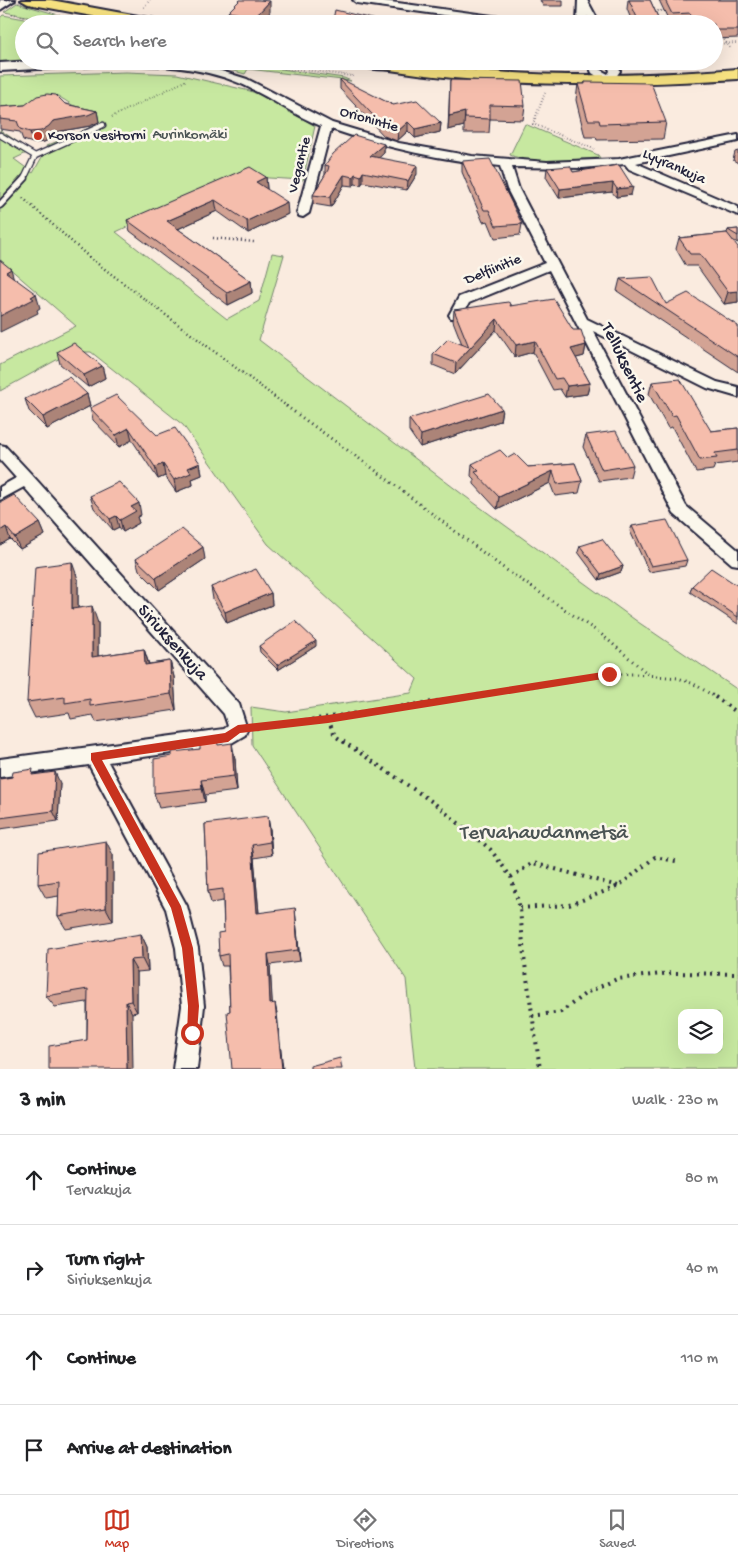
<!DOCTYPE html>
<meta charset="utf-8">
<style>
:root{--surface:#fff;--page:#f2f2f2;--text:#202124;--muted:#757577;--line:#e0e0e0;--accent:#c8321e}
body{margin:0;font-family:"Gochi Hand",sans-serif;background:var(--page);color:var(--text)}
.controls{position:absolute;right:15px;bottom:15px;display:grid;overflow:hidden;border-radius:10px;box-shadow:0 5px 20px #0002}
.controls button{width:45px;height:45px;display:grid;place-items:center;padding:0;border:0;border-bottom:1px solid var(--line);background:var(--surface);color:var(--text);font:25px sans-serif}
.stop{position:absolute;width:15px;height:15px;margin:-11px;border:4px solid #c8321e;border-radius:50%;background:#fff}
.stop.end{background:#c8321e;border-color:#fff;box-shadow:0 1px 5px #0008}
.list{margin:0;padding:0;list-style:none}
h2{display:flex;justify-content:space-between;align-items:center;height:65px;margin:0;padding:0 20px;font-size:21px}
h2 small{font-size:16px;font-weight:400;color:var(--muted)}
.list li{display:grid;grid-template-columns:32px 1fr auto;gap:15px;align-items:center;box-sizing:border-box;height:90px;padding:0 20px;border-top:1px solid var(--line)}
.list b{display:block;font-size:19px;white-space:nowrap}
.list p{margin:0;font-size:16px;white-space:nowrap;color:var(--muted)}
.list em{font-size:16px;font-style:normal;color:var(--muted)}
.icon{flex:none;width:28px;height:28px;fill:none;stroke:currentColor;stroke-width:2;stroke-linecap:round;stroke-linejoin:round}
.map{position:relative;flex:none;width:738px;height:1069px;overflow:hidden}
.search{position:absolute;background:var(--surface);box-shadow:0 5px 20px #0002;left:15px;right:15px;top:15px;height:55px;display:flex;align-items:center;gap:12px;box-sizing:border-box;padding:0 18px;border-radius:28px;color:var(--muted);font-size:19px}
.sheet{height:425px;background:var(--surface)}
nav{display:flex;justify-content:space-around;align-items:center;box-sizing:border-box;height:70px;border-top:1px solid var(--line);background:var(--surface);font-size:14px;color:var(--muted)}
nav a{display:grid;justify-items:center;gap:2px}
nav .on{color:var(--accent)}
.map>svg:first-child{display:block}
.green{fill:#c7e8a0;stroke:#74856e;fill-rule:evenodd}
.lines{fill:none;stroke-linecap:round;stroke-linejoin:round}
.lane-far1-casing{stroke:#22223b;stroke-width:7}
.lane-casing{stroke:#22223b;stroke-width:9}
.street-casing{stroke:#22223b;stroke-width:4}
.secondary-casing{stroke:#22223b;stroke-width:4}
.primary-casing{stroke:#22223b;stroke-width:4}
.path-far3{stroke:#22223b;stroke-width:2;stroke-dasharray:0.5 2.5;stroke-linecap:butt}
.path-far2{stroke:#22223b;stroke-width:2.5;stroke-dasharray:1 3;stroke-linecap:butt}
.path-far1{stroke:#22223b;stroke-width:3;stroke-dasharray:1 4;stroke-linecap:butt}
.path{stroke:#22223b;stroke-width:4;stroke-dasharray:2 5;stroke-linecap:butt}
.lane-far1{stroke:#fbf7ec;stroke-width:4.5}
.lane{stroke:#fbf7ec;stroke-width:5.5}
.street{fill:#fbf7ec;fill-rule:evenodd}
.secondary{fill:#fbf7ec;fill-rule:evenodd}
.primary{fill:#f7e281;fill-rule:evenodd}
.path-bridge{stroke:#22223b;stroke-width:2;stroke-dasharray:0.5 2.5;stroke-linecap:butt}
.wall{fill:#d3a394;stroke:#22223b}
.shaded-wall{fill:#ac8478;stroke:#22223b}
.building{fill:#f5bdac;stroke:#22223b}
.route{fill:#c8321e}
.poi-dot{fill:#c8321e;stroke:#fbf7ec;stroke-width:2}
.labels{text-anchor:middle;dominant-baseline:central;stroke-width:5;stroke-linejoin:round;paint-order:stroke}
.far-street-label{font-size:15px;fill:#22223b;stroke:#fbf7ec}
.far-park-label{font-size:15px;fill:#4b5454;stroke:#fbf7ec}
.far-poi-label{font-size:15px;fill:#22223b;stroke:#fbf7ec;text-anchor:start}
.street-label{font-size:18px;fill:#22223b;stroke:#fbf7ec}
.near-park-label{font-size:21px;fill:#4b5454;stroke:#fbf7ec}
</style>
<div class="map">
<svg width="738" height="1069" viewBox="0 0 738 1069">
<rect width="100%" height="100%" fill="#faebdf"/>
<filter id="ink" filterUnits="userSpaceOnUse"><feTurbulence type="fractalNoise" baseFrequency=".02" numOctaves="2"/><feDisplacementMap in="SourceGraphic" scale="10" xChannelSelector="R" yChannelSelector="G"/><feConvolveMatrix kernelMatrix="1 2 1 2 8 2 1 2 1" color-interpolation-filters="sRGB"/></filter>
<g filter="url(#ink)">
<path class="green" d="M17,3L90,24H71L4,12Z
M3,15L52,24H24V61L0,62V18Z
M197,61H251L274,68L344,78L351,81L248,69L245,74Z
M126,72L177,74L250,91L268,98L315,126L303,180L235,176L116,232L227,319L259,301L272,253L284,255L259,340L462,494L638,622L738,690V1069H415L406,979L252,745L251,707L286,712L411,693L417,679L268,544L183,425L91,352H71L0,391V365L76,326L0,260V130L31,151L14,159L33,173L47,148L46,146L101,123L58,96L0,118V76ZM682,1013H719V1050H682Z
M525,124L598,155L600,158C574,159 534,165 510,155Z"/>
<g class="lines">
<g class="lane-far1-casing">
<path id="lane-far1" d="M0,135L35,156L103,125
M24,179L35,156"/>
</g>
<g class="lane-casing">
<path id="lane" d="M0,205L25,178"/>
</g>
<g class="street-casing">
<path id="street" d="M353,0H376L528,21L532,24H507L357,3Z
M578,0H587L600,24H591L587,16V24H577Z
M108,61H171L215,69L247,79L332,123L399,143L472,156L547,162L619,159L738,135V141L636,163L738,207V215L629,169L625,164L583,168L512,167L519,189L587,319L717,382L738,387V397L707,388L593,331L686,506L738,550V565L732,564L674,514L549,270L469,303L461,318H451L449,315L459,297L545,263L507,189L500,166C442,160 386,148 331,129L309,213L303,217L299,216L297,213L321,126C292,114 267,95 239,83C199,66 155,65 113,64Z
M587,61H597L599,69L608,74L610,71L606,61H616L620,71L613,81H605L592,73Z
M0,445L5,446L32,475L239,704L247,729L245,735L228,745L108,762L187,906L198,948L204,1006L197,1069H173L182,1006L176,948L166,909L89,765L0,777V759L224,729L228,726L224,714L24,487L0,500V487L16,478L0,460Z"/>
</g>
<g class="secondary-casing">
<path id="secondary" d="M0,0H15L0,10Z
M32,61H120L113,65L0,71V63Z"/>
</g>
<g class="primary-casing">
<path id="primary" d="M21,0H51L160,20L167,24H135L28,4Z
M351,61C400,61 449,69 498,72C578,78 658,75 738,69V79C622,86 505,88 390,70C380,69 357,69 351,61Z"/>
</g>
<path class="path-far3" d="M144,7L150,0
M654,11H666
M12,14L66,24
M177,22L188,24
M564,24L566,17
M721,35L730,48
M714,44L738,43
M258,61L278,67L353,76
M648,61L658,62
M542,62H578
M545,93L533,124L594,149
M112,117L187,80"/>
<path class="path-far2" d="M23,198L90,258L288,407
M213,238L254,242"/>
<path class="path-far1" d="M286,406L375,470L502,567L601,634L648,674
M458,698L609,674H635L678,678L694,684L717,698"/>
<path class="path" d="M715,697L738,713
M328,719L335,736L434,803L490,849L511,877L520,908L524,957L540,1069
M256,728L466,697
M511,877L533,863L618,886
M520,908L569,905L619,886L655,857L680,862
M532,1016L561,1012L586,993L617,979L671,973L738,974"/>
<use href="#lane-far1" class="lane-far1"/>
<use href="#lane" class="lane"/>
<use href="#street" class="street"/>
<use href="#secondary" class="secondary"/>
<use href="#primary" class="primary"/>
<path class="path-bridge" d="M7,0L40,7"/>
</g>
<path class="wall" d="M540,0H563V6H543Z
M628,0H650L661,24H633L627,9Z
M659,0H738V38L714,39V24H689L688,22L670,23Z
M228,12H270L259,24H238L229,22Z
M340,80L393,105L441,123L440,132L415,138L408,131L397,141L384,136L340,89Z
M450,80L525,106L523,120L490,119L489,133H464V126L448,130Z
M585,82L666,122L663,139L597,140L596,137H585L576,100L578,84H584Z
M65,104L97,111L99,122L90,126L56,132L52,138L44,142L33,143L23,140L20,132L0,129V107L25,105Z
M384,144V153L378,158L417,174L407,190L363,182L361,185L355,184L353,186L344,185L331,207L313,204V195L325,175V165Z
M738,151V163L733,160L735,152Z
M462,161L522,224L520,235L495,238L488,221L483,222L462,172Z
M619,165L631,195L616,197L612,192L559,198L546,177L547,168L573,172Z
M266,177L267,189H266L288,214L248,233L217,211L178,229L251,281L252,293L228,305L130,231L127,220Z
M738,229V243L732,240L738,302L724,304L697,266H686L676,249L679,238L727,233L728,230Z
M620,279L666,304L738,326V372L617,291Z
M511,304V306L573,330L586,345L584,356L576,358L590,383L587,394L565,397L560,389L553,390L533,352L515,357L496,330L455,374L433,365V354L462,344L453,321L454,310Z
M57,352L102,366L105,378L88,387L60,364Z
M652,382L711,431L738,428V462L715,465L713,470L696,472L672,427L668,428L649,394Z
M87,394L90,406L47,429L29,411L25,399Z
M90,408L157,435L200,463L202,475L192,479L193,485L176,492L165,476L158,479L132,440L119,447L93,420Z
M502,409L500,421L420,447L409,431V419Z
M586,435L633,465L630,477L599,481L583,447Z
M508,458L528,467L575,463L582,481L579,493L555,496L550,483L497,509L474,484V479L471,476L472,464Z
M90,496L141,515L137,517L139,523L123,532L119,527L113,530L94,508Z
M0,503L40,523L45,535L20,549L10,539L0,545Z
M632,526L687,560L685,566L649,572L630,531Z
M580,546L623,566L621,572L599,580L578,552Z
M136,559H205L159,590L139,570Z
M78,579V608L98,623V656L144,649L149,664L170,661L174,677L176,710L96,722L93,715L71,719L69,713L35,718L27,702Z
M692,586H738V624L690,592Z
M211,587L271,593L272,605L227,623L213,599Z
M259,646H316L278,670L260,652Z
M218,745L235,759L237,791L205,795V802L159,808L154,793L172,756L200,749Z
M36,775L60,783L58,821L0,829V779Z
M205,824L270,829L272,855L254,858L259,913L296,920L300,961L270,965L272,1004L277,1013L230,1011L228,966H222L219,956L224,932L223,901L211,903L208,891Z
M113,855V921L66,929L58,916L59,896L46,898L38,884Z
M141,934L147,947L148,971L137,972V1012L132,1013L87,1040V1002L55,1007L46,996Z"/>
<path class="shaded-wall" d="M270,1V12L259,24H257L256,16Z
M97,111L99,122L90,126L56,132L52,138L44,142L33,143L30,132L53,121Z
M465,112L464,126L448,130L449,116Z
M408,122V131L397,141L398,131Z
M441,123L440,132L415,138V129Z
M384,144V153L370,166V156Z
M417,165V174L407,190L408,181Z
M363,172V182L361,185V176Z
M355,174V184L353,186V177Z
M344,175V185L331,207L330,197Z
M266,177L267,189L257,193L256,182Z
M613,183L612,192L559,198L560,189Z
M633,187L631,195L616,197L617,189Z
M215,200L217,211L169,233L167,221Z
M287,202L288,214L248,233L247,221Z
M11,269L15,283L6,272Z
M251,281L252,293L228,305L227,293Z
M738,291V302L724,304L728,292Z
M36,294L40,308L37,310L38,313L0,332V316Z
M497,319L496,330L455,374L456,363Z
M535,341L533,352L515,357L516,345Z
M586,345L584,356L569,360L571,349Z
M102,366L105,378L88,387L84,375Z
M590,383L587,394L565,397L567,386Z
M87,394L90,406L47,429L43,417Z
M502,409L500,421L420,447L421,435Z
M129,428L132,440L119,447L116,435Z
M200,463L202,475L192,479L193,485L176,492L174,480L188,468Z
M163,464L165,476L158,479L155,467Z
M553,471L550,483L497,509L499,497Z
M139,503L141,515L137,517L139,523L123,532L120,520L131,507Z
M116,516L119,527L113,530L110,519Z
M40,523L45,535L20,549L15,538Z
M6,527L10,539L0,545V531Z
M203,547L205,559L159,590L156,578Z
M72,562L78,579V626L72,609Z
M623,566L621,572L599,580L601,574Z
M271,593L272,605L227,623L225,612Z
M92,606L98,623V673L92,657Z
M316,641V646L278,670L277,665Z
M144,649L149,666L145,665Z
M170,661L174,677L176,710L171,694Z
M232,743L235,759L237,791L234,776Z
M55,772L60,783L58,821L53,811Z
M201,780L205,795V802L202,788Z
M268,816L270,829L272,855L270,842Z
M106,841L113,855V921L106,908Z
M252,845L254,858L260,925L257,913Z
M295,908L296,920L300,961L298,950Z
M141,934L147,947L148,971L142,959Z
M268,954L270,965L273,1014L270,1004Z
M130,960L137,972V1012L131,1001Z
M126,1002L132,1013L133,1069H127Z
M275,1003L277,1013L283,1069H282Z"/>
<path class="building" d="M240,0H259L270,1L256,16L228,12Z
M629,0H650L661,24H640Z
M665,0H738V30H714V24H695L690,13L672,14Z
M335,10L389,23L388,24H332Z
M341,79L393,105L417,100L441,123L415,129L408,122L398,131L384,127L340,80Z
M450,80L522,81L525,106L490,105V119L465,118V112L449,116Z
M585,82L651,83L666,122L600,124L599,120H588L578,84H585Z
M47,94L56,95L65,104L97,111L88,115L53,121L49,126L41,131L30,132L20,129L17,121L0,119V107L25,105L37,96Z
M354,135L384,144L370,156L417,165L408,181L363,172L361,176L355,174L353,177L344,175L330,197L313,195L328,170L329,166L325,165L333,154Z
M490,159L522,224L496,226L489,210H484L462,161Z
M619,165L633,187L617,189L613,183L560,189L547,168L570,166L573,172Z
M250,167L266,177L256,182L287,202L247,221L215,200L167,221L251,281L227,293L127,220Z
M738,229V236L728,230Z
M727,233L738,247V291L728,292L700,254H690L679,238Z
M0,260L11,269L6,272L36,294L31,297L34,299L0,316Z
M652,277L666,304L688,293L738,326V357L620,279Z
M554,299L573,330H581L586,345L571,349L590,383L567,386L562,378L555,379L535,341L516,345L497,319L456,363L433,354L448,339L469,347L454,310L508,302L511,304L510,306Z
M74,343L102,366L84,375L57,352Z
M69,377L87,394L43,417L25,399Z
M680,379L711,431L738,428V450L715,453L717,458L700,460L676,415L672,416L652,382Z
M489,394L502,409L421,435L409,419Z
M116,395L157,435L175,428L200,463L188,468L191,473L174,480L163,464L155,467L129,428L116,435L90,408Z
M616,431L633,465L602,470L586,435Z
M500,450L508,458L515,454L528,467L575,463L582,481L557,484L553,471L499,497L475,472L479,471L472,464Z
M119,482L139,503L131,507L136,511L120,520L116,516L110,519L90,496Z
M14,495L40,523L15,538L6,527L0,531V503Z
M667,520L687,560L651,566L632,526Z
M182,529L203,547L156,578L136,559Z
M602,539L623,566L601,574L580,546Z
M72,562V609L92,606V657L144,649L145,665L170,661L171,694L90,706V699L65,703V697L27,702L35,567Z
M711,568L738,586V617L692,586Z
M256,569L271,593L225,612L211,587Z
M295,621L316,641L277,665L259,646Z
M217,740L218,745L232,743L234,776L201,780L202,788L154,793V759L172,756V752L200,749V742Z
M33,769L32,775L55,772L53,811L0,818V779L12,777L13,772Z
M268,816L270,842L252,845L257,913L295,908L298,950L268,954L270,1004L275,1003L282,1069H232L227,1012L230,1011L228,954L219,956L218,933L224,932L223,889L208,891L205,824Z
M106,841V908L58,916L59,881L38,884L39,852Z
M141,934L142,959L130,960L131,1001L126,1002L127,1069H49V1046L87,1040L88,989L46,996L48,949Z
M340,1058L342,1069H310V1066Z"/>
</g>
<path class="route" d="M609,671L614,674L609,678L328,723L240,733L228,742L102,760L181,906L193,948L199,1006L197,1033L192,1039L187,1037L188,1006L182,948L171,908L91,760V753L225,733L238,725L328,715Z"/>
<circle class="poi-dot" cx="38" cy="136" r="5"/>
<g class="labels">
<g class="far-street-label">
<text transform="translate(369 120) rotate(16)">Orionintie</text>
<text transform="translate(300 165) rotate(-76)">Vegantie</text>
<text transform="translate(674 167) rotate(24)">Lyyrankuja</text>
<text transform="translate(493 270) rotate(-22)">Delfiinitie</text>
</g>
<g class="far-park-label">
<text x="190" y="135">Aurinkomäki</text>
</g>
<g class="far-poi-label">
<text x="48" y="136">Korson vesitorni</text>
</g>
<g class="street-label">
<text transform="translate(624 363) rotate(64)">Telluksentie</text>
<text transform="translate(172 643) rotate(48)">Siriuksenkuja</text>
</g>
<g class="near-park-label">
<text x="544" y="834">Tervahaudanmetsä</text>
</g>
</g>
</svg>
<div class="controls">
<button><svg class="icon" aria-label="layers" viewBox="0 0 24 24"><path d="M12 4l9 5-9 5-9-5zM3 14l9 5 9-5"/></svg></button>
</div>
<div class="stop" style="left:192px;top:1033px"></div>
<div class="stop end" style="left:609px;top:674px"></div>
<div class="search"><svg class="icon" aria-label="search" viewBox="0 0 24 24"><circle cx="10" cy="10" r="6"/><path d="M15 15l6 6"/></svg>Search here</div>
</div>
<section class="sheet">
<h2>3 min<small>Walk · 230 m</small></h2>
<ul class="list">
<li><svg class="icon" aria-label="ahead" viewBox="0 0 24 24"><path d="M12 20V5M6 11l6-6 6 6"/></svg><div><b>Continue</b><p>Tervakuja</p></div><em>80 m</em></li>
<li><svg class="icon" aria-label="right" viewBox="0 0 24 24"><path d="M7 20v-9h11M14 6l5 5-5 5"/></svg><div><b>Turn right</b><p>Siriuksenkuja</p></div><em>40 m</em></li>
<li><svg class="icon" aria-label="ahead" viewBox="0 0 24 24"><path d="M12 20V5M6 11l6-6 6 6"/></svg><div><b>Continue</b></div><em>110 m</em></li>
<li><svg class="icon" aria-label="arrive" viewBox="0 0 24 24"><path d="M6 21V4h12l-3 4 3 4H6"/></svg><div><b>Arrive at destination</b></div></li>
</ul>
</section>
<nav>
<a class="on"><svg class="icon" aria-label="map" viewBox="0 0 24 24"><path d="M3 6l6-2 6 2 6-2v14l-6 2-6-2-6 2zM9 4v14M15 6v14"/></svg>Map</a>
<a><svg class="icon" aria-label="directions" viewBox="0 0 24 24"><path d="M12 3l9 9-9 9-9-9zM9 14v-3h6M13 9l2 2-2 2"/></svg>Directions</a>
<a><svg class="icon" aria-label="saved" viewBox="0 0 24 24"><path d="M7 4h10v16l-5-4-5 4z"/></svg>Saved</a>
</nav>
